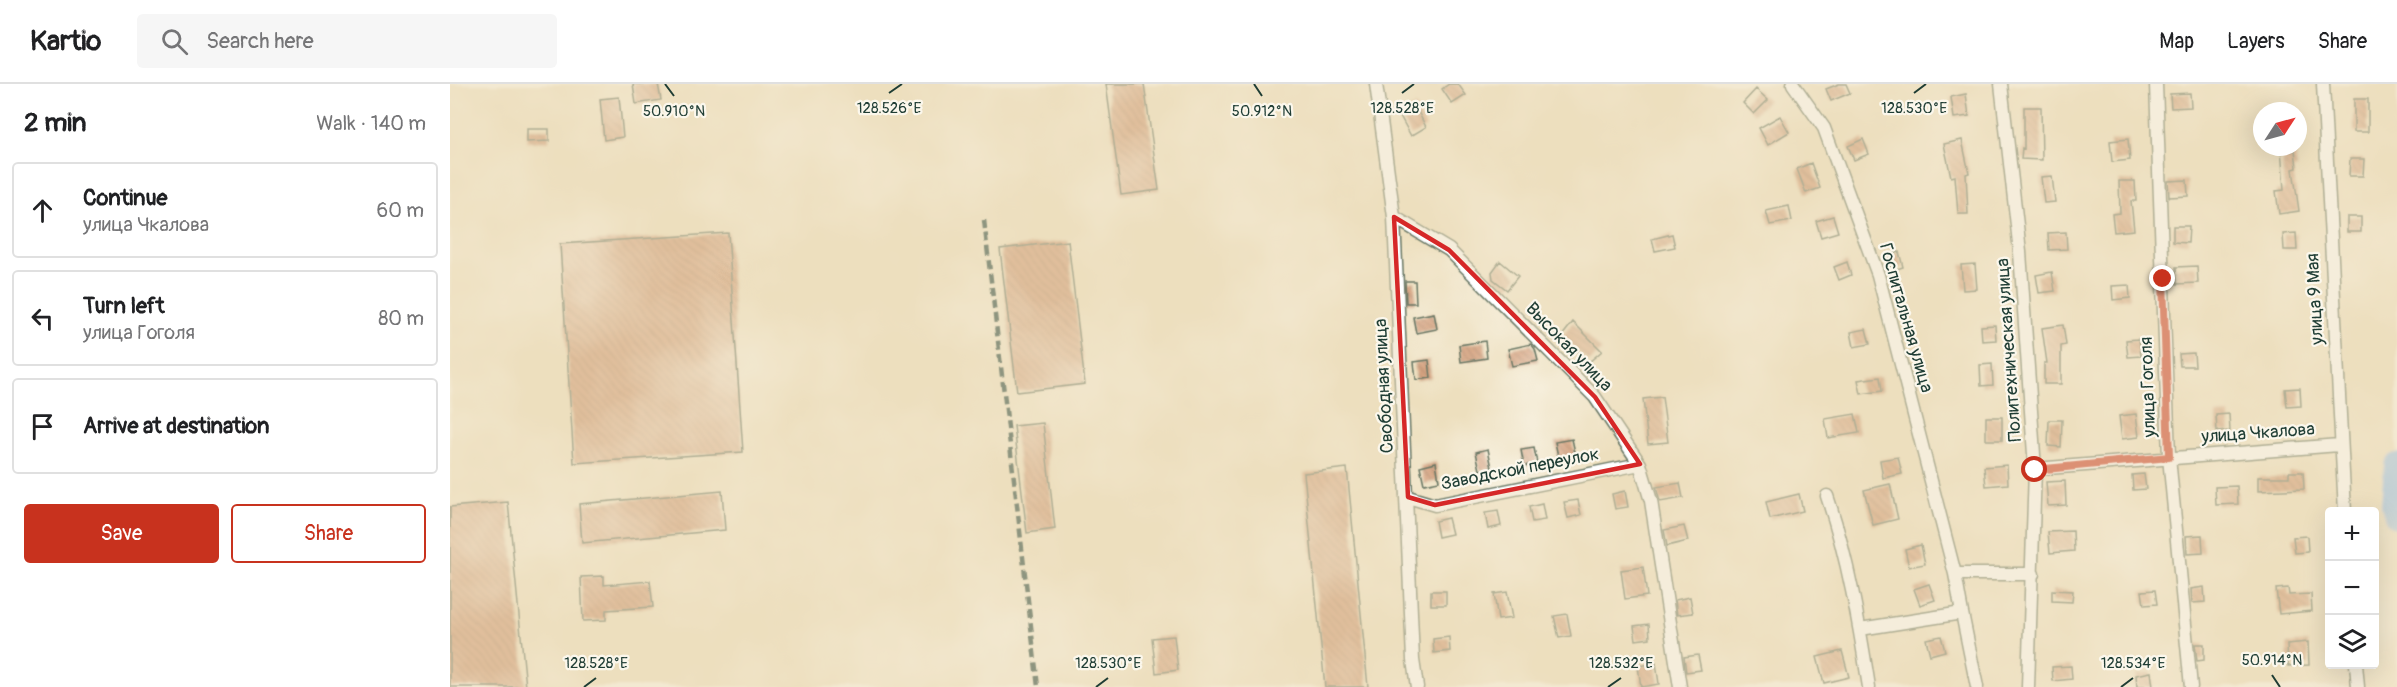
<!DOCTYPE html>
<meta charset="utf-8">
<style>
:root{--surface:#fff;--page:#f6f6f6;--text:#202124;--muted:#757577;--line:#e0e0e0;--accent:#c8321e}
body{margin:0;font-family:Pangolin,sans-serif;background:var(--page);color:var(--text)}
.controls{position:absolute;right:18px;bottom:18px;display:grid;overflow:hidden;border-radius:6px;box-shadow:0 6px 24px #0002}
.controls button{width:54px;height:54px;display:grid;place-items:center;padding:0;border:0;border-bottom:2px solid var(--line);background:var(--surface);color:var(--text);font:30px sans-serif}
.compass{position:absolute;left:1803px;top:18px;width:54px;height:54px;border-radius:50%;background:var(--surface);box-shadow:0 6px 24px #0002;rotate:54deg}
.stop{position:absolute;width:18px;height:18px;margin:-14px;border:4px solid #c8321e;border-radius:50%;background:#fff}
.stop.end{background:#c8321e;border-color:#fff;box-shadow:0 2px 6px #0008}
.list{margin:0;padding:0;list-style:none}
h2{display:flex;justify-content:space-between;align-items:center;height:78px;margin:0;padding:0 24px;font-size:26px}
h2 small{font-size:20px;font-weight:400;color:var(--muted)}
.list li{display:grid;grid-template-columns:39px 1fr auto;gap:18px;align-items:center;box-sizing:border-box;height:96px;margin:0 12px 12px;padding:0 12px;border:2px solid var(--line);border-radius:6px}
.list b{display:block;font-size:22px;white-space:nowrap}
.list p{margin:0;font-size:20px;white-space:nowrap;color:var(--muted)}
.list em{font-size:20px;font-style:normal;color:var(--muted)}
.actions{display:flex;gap:12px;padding:18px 24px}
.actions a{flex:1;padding:14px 0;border:2px solid var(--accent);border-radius:6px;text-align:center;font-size:21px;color:var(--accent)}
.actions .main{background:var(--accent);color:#fff}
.icon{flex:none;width:33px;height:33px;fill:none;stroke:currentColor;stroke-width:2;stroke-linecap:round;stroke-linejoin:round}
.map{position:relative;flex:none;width:1947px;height:603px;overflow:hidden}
header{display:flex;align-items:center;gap:36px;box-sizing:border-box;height:84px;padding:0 30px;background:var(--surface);border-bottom:2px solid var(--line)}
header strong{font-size:28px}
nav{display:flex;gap:33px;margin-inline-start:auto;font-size:21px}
.search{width:420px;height:54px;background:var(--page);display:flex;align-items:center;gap:15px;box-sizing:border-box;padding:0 21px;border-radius:6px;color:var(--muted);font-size:22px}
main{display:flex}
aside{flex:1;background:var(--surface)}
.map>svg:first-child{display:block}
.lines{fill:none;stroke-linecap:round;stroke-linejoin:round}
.river{stroke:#80b6ef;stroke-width:26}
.building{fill:url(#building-back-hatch)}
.street-casing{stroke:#677664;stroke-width:15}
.street{stroke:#fff;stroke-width:12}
.rail{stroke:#1f3d34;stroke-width:4.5;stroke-dasharray:9 4.5;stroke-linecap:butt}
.route{stroke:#c8321e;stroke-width:8}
.marked{fill:none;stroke:#d62828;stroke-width:4.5;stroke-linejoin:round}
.ticks{fill:none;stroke:#1f3d34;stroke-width:2}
.labels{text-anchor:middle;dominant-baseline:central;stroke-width:4.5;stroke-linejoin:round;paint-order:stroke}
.street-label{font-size:18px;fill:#1f3d34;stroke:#fbf7ec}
.ticks-label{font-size:15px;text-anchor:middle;fill:#1f3d34;stroke:#fbf7ec;stroke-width:4.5;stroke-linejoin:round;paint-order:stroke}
</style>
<header>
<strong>Kartio</strong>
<div class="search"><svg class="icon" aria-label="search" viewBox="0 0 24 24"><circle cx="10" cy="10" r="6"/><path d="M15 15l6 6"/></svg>Search here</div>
<nav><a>Map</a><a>Layers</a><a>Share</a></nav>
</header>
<main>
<aside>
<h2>2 min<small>Walk · 140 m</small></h2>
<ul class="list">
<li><svg class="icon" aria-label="ahead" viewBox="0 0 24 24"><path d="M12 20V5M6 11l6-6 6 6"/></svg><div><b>Continue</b><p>улица Чкалова</p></div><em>60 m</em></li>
<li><svg class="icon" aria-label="left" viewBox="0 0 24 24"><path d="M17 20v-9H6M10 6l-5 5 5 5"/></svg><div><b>Turn left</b><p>улица Гоголя</p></div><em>80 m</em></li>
<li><svg class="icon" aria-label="arrive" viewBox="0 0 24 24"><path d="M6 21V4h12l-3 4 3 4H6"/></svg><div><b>Arrive at destination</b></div></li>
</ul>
<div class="actions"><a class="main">Save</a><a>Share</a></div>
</aside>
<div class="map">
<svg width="1947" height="603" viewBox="0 0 1947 603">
<defs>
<pattern id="building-back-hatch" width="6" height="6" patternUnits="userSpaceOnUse" patternTransform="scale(1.5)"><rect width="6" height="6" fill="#d29973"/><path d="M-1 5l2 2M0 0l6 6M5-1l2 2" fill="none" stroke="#aa7e5f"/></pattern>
</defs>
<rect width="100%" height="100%" fill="#fbf7ec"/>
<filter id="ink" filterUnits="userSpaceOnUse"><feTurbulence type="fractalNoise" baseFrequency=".0167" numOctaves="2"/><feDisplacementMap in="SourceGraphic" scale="12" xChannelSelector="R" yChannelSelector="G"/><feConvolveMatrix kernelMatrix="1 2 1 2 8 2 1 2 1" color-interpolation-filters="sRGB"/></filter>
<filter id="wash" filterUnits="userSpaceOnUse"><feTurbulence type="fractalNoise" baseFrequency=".008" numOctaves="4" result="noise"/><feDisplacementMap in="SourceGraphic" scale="24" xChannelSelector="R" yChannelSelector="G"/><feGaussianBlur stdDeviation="1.35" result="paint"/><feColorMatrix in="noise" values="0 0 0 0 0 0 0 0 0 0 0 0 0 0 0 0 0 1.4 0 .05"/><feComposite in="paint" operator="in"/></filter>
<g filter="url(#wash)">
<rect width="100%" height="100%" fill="#eddfbe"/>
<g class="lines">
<path class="river" d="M1947,382L1944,421L1947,431"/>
</g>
<g id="blocks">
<path class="building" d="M183,0H208L211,16L186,20Z
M656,0H694L709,106L671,111Z
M999,0H1008L1016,11L1002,20L992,5Z
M1389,0H1396L1400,9L1381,17L1376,5Z
M1306,5L1318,16L1304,30L1293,19Z
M1740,9L1741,23L1721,24L1720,10Z
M1516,10L1519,32L1504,34L1501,13Z
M169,13L173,53L154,56L150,15Z
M1904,15H1918V48H1904Z
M965,22L976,43L961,52L949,30Z
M1574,23H1591L1592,76L1571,75L1572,64L1574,65Z
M1330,32L1339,48L1318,61L1309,44Z
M77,45H99V57L77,58Z
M1413,55L1419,70L1404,76L1398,62Z
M1678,55L1680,76L1662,78L1660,57Z
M1512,56L1519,89L1516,90L1518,130H1508L1505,92L1501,93L1494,60Z
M1840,63V67L1845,66L1847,84L1843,85L1849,127L1829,130L1826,107L1834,106L1831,64Z
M1900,75H1914L1913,92H1899Z
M1361,79L1370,104L1356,109L1347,85Z
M1602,92L1605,118L1594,119L1591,93Z
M1737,96L1738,112L1719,113L1718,97Z
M1669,97H1685L1686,117H1681L1684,146L1664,148L1662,130L1670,129Z
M1339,122L1342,137L1320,141L1316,127Z
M1383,132L1388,148L1371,153L1366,137Z
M1897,133H1911V148H1897Z
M1723,142H1739L1738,159L1723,158Z
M1616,148L1617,165L1599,166L1598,149Z
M278,149L293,368L124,379L110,160Z
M1846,149L1847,166H1834L1833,150Z
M1222,150L1225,163L1205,167L1202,155Z
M618,157L635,300L567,308L550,165Z
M1449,168L1453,183L1441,187L1437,171Z
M1050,177L1068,192L1057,206L1043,195L1042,188Z
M1397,178L1401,191L1389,196L1384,183Z
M1525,180L1527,205L1513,206L1511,181Z
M1747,182L1748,199L1727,200L1726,183Z
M1602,188L1605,207L1589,209L1586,191Z
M955,197H965L966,219H956Z
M1679,201L1680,214L1663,216L1662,202Z
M984,229L987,245L966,249L963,233Z
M1123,238L1152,267L1139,278L1112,252Z
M1545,241L1546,256L1532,257L1531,242Z
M1613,241L1616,261L1611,262V300H1594V279H1597L1592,244Z
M1416,245L1420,260L1404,263L1401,248Z
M1689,255L1691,272L1678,273L1676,256Z
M1035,257L1037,274L1011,278L1009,261Z
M1081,260L1085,265L1088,277L1062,282L1058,265Z
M1744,269L1745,282H1730L1729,270Z
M979,276L981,294L966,296L964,278Z
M1542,280L1543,301L1531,302L1530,281Z
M1430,293L1432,307L1411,310L1408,296Z
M1850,304L1851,322L1837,323L1835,305Z
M1212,313L1218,358L1198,360L1193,315Z
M1405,330L1409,349L1378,354L1375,335Z
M1686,330L1689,353L1672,355L1669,332Z
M1779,330L1780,347L1767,348L1766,331Z
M1536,333H1552V356H1536Z
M1599,336H1612L1611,363L1598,362Z
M593,339L605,445L577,449L564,342Z
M1122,355L1126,373L1109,377L1105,358Z
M1084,364L1087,379L1074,382L1071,366Z
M1038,365L1042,384L1030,386L1026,368Z
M1448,373L1452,390L1433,394L1430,376Z
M986,378L989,397L974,400L970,382Z
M1557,381L1558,400L1536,402L1534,383Z
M897,384L918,603H875L854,389Z
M1839,388H1853L1854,405L1808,407V393H1839Z
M1694,390L1696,405L1683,406L1682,391Z
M1615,397L1616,421L1598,422L1596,398Z
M1230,399L1233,414L1210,418L1206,403Z
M1440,400L1448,435L1423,441L1414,406Z
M1787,402L1788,420L1766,421L1765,403Z
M272,407L275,446L132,459L129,420Z
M1175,407L1178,423L1165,425L1162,410Z
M1349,410L1353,427L1320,435L1316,418Z
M1128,416L1131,431L1118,434L1114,418Z
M58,418L76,603H0V423Z
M1092,420L1095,436L1082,438L1079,423Z
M1048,427L1051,442L1038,445L1035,429Z
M998,434L1002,450L988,453L985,437Z
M1234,442L1238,457L1217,462L1214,446Z
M1623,447L1624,467L1600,469L1598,448Z
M1752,451L1753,469L1737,470L1736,452Z
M1857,452L1858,468L1845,469L1843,453Z
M1471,461L1475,480L1459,483L1455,465Z
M1193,483L1197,512L1175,515L1171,486Z
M154,492V501L200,497L203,523L156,526V536L133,537L131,493Z
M1479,500L1485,516L1470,521L1464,505Z
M1754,503L1755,518L1742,519L1741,505Z
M1838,504L1839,511L1861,510L1862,527L1829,530L1826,505Z
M1602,506L1623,507L1622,518L1602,517Z
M1705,506L1707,520L1694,521L1692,507Z
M981,507H996V521H981Z
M1057,508L1062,534L1048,536L1044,510Z
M1240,513L1243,529L1227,531L1225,516Z
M1117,530L1121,552L1109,554L1104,532Z
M1199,540L1200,554L1186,556L1184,542Z
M724,552L728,586L706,589L702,554Z
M1491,552L1495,567L1480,571L1476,555Z
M999,553L1000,567L984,569L983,555Z
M1858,558L1859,581L1838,582L1837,560Z
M1745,560H1754V576L1747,577Z
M1392,567L1399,593L1374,599L1367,573Z
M1248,571L1251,586L1236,588L1234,573Z
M1206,579L1209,600L1191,603L1188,582Z
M1621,582L1622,595L1603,597L1602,583Z
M1701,588L1703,603H1687L1686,591Z"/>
</g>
</g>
<g filter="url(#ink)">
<use href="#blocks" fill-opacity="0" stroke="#677664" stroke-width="1.5"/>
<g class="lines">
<g class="street-casing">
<path id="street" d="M926,0L944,133L963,576L967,603
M1343,0L1374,44L1428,191L1505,490H1583
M1551,0L1570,168L1585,385L1578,603
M1706,0L1719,373L1741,603
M1873,0L1895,428
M944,133L999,166L1145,313L1190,380L1201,417L1230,603
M1585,385L1889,361
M1377,412C1398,474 1409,539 1419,603
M958,413L985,421L1190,380
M1512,529L1527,603
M1410,545L1512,529L1505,490
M1906,580L1908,603"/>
</g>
<use href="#street" class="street"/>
<path class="rail" d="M534,136L588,603"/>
</g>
</g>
<g class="lines" filter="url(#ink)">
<path class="route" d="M1585,386L1719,373L1713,195"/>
</g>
<path d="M0 0H1947V603H0ZM944,133L999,166L1145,313L1190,380L985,421L958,413Z" fill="#eddfbe" fill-opacity=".55" fill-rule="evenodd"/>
<path class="marked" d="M944,133L999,166L1145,313L1190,380L985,421L958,413Z"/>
<path class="ticks" d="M215,0L224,12M804,0L812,12M439,9L452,0M952,9L964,0M1464,9L1476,0M1822,591L1830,603M134,603L146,594M646,603L658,594M1158,603L1171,594M1671,603L1683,594"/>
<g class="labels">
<g class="street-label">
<text transform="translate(1865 215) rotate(-93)">улица 9 Мая</text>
<text transform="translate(1456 234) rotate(74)">Госпитальная улица</text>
<text transform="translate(1119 263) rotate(46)">Высокая улица</text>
<text transform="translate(1559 266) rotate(-94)">Политехническая улица</text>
<text transform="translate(934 302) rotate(-93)">Свободная улица</text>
<text transform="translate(1698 303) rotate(-92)">улица Гоголя</text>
<text transform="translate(1808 349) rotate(-4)">улица Чкалова</text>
<text transform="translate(1070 385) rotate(-11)">Заводской переулок</text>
</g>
</g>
<g class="ticks-label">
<text x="952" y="29">128.528°E</text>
<text x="1464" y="29">128.530°E</text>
<text x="439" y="29">128.526°E</text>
<text x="224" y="32">50.910°N</text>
<text x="812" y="32">50.912°N</text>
<text x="1822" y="581">50.914°N</text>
<text x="146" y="584">128.528°E</text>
<text x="658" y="584">128.530°E</text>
<text x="1171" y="584">128.532°E</text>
<text x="1683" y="584">128.534°E</text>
</g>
</svg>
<div class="controls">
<button>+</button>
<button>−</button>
<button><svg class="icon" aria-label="layers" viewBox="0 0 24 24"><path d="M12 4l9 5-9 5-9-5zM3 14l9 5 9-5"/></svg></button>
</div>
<svg class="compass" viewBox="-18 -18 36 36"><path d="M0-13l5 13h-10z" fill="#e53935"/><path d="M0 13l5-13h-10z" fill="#757577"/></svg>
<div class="stop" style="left:1585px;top:386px"></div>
<div class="stop end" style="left:1713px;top:195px"></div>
</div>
</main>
